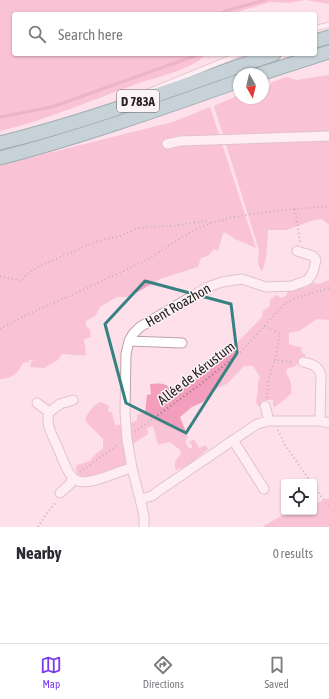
<!DOCTYPE html>
<meta charset="utf-8">
<style>
:root{--surface:#fff;--page:#f2f2f3;--text:#2b2b33;--muted:#7c7c81;--line:#e1e1e2;--accent:#7c3aed}
body{margin:0;font-family:"Asap Condensed",sans-serif;background:var(--page);color:var(--text)}
.controls{position:absolute;right:12px;bottom:12px;display:grid;overflow:hidden;border-radius:4px;box-shadow:0 1px 3px #0004}
.controls button{width:36px;height:36px;display:grid;place-items:center;padding:0;border:0;border-bottom:1px solid var(--line);background:var(--surface);color:var(--text);font:20px sans-serif}
.compass{position:absolute;left:233px;top:68px;width:36px;height:36px;border-radius:50%;background:var(--surface);box-shadow:0 1px 3px #0004;rotate:172deg}
.list{margin:0;padding:0;list-style:none}
h2{display:flex;justify-content:space-between;align-items:center;height:52px;margin:0;padding:0 16px;font-size:17px}
h2 small{font-size:13px;font-weight:400;color:var(--muted)}
.icon{flex:none;width:22px;height:22px;fill:none;stroke:currentColor;stroke-width:2;stroke-linecap:round;stroke-linejoin:round}
.map{position:relative;flex:none;width:329px;height:527px;overflow:hidden}
.search{position:absolute;background:var(--surface);box-shadow:0 1px 3px #0004;left:12px;right:12px;top:12px;height:44px;display:flex;align-items:center;gap:10px;box-sizing:border-box;padding:0 14px;border-radius:4px;color:var(--muted);font-size:15px}
.sheet{height:116px;background:var(--surface)}
nav{display:flex;justify-content:space-around;align-items:center;box-sizing:border-box;height:56px;border-top:1px solid var(--line);background:var(--surface);font-size:11px;color:var(--muted)}
nav a{display:grid;justify-items:center;gap:2px}
nav .on{color:var(--accent)}
.map>svg:first-child{display:block}
.green{fill:#f39ebd}
.lines{fill:none;stroke-linecap:round;stroke-linejoin:round}
.stream{stroke:#d97ea1;stroke-width:3}
.lane-casing{stroke:#c09faa;stroke-width:6}
.street-casing{stroke:#c09faa;stroke-width:11}
.primary-casing{stroke:#306e71;stroke-width:15}
.path{stroke:#8c777f;stroke-width:2;stroke-dasharray:1 3;stroke-linecap:butt}
.lane{stroke:#fff;stroke-width:4.5}
.street{stroke:#fff;stroke-width:9}
.primary{stroke:#84c1c2;stroke-width:13}
.marked{fill:none;stroke:#388182;stroke-width:3;stroke-linejoin:round}
.labels{text-anchor:middle;dominant-baseline:central;stroke-width:3;stroke-linejoin:round;paint-order:stroke}
.shield{fill:#fbf4f6;stroke:#6b6064;stroke-width:1}
.shield-label{font-size:13px;font-weight:bold;fill:#2d2025}
.street-label{font-size:14px;fill:#2d2025;stroke:#fbf4f6}
</style>
<div class="map">
<svg width="329" height="527" viewBox="0 0 329 527">
<rect width="100%" height="100%" fill="#fde0ea"/>
<path class="green" d="M0,0H329V4L306,0L288,3L271,2L230,14H14V54H207C187,72 158,76 134,85C89,101 46,120 0,131Z
M329,75V225L322,219L311,221L287,230H268L266,258L262,272L258,264L259,250L214,106L239,95V98H263V90L268,89L272,82L287,77L297,80Z
M210,107L256,248L235,239L226,233H223L218,251L214,249L208,256L201,258L198,267L160,279L129,297H117L100,307L96,315L86,321V326L90,330L91,337L84,339L86,355C78,356 70,354 62,354L58,360L44,368L30,367L31,362L33,360H30L28,362L23,363C17,374 13,378 0,379V165L173,122Z
M329,280V320L317,319L299,331L289,333V344L295,346L301,347L302,353L305,354V357L295,366L287,369L286,373C291,380 292,385 291,394L275,407L273,406V400H266V403L261,407L257,405C255,399 257,397 258,391C258,385 257,383 260,377L253,366H244L227,384L219,387L211,394L203,402L192,407L180,417L188,437L185,442L189,448H192V445L189,442L194,439L199,448L206,445L208,449L189,465L176,470C173,464 176,459 181,454L180,450L170,442L158,445L153,426L147,428L148,434L134,443L128,452L127,465L86,480C80,477 73,472 77,465L90,461L95,455L103,448V439L88,424L85,419C89,412 93,404 101,402L109,406L108,411L112,413L115,425L129,424L137,420V415L145,412L147,395L151,394L150,384C160,383 167,383 173,391L171,393L173,395L219,361L262,317L263,311L270,306V300L276,295L281,298L286,296L288,291L307,287L313,283L319,284Z
M329,498V527H262L288,512H314V504Z"/>
<g class="lines">
<path class="stream" d="M221,14L225,11L265,0
M0,117L52,107L200,54"/>
<g class="lane-casing">
<path id="lane" d="M315,28L329,25
M147,92L240,54"/>
</g>
<g class="street-casing">
<path id="street" d="M167,144L180,141L329,136
M129,341L133,334L140,327L208,287L222,282L242,279L266,287L292,286L308,280L313,272L316,260L313,256L297,251
M303,362C311,364 318,365 321,375L320,421
M37,403L49,412C45,424 53,437 58,448C62,457 66,471 73,478C85,490 118,470 132,468L140,499
M265,406L269,421
M49,412L60,404L73,400
M233,440L264,489
M132,468L127,439L125,412L126,354L129,341L182,343
M60,493L70,484L73,478
M144,527V516L140,499L152,496L157,492L257,424L269,421H320L329,423"/>
</g>
<g class="primary-casing">
<path id="primary" d="M315,41L329,37
M260,74L329,52
M0,143C93,120 184,85 274,54
M0,158C81,137 160,109 239,81"/>
</g>
<path class="path" d="M295,209L300,242
M0,276L22,281L26,275L38,267L95,242L120,236L136,229L146,227L171,226L206,221L211,223
M264,326L280,333L275,360L294,362
M0,329C24,315 49,305 74,294C96,284 119,273 140,263C164,251 186,231 212,223C249,211 290,210 329,206
M267,398L268,381L275,360
M278,430L285,445L311,482
M135,432L202,383L242,351L285,303L302,296L329,288
M80,472L119,444
M314,486L329,507
M38,527L47,513L57,501"/>
<use href="#lane" class="lane"/>
<use href="#street" class="street"/>
<use href="#primary" class="primary"/>
</g>
<path d="M0 0H329V527H0ZM145,281L231,304L237,353L186,433L126,403L105,324Z" fill="#fde0ea" fill-opacity=".55" fill-rule="evenodd"/>
<path class="marked" d="M145,281L231,304L237,353L186,433L126,403L105,324Z"/>
<g class="labels">
<rect class="shield" x="117" y="90" width="42" height="22" rx="3"/>
<g class="shield-label">
<text x="138" y="101">D 783A</text>
</g>
<g class="street-label">
<text transform="translate(178 305) rotate(-30)">Hent Roazhon</text>
<text transform="translate(196 373) rotate(-38)">Allée de Kérustum</text>
</g>
</g>
</svg>
<div class="controls">
<button><svg class="icon" aria-label="locate" viewBox="0 0 24 24"><circle cx="12" cy="12" r="6"/><path d="M12 2v4M12 18v4M2 12h4M18 12h4"/></svg></button>
</div>
<svg class="compass" viewBox="-18 -18 36 36"><path d="M0-13l5 13h-10z" fill="#e53935"/><path d="M0 13l5-13h-10z" fill="#7c7c81"/></svg>
<div class="search"><svg class="icon" aria-label="search" viewBox="0 0 24 24"><circle cx="10" cy="10" r="6"/><path d="M15 15l6 6"/></svg>Search here</div>
</div>
<section class="sheet">
<h2>Nearby<small>0 results</small></h2>
<ul class="list">
</ul>
</section>
<nav>
<a class="on"><svg class="icon" aria-label="map" viewBox="0 0 24 24"><path d="M3 6l6-2 6 2 6-2v14l-6 2-6-2-6 2zM9 4v14M15 6v14"/></svg>Map</a>
<a><svg class="icon" aria-label="directions" viewBox="0 0 24 24"><path d="M12 3l9 9-9 9-9-9zM9 14v-3h6M13 9l2 2-2 2"/></svg>Directions</a>
<a><svg class="icon" aria-label="saved" viewBox="0 0 24 24"><path d="M7 4h10v16l-5-4-5 4z"/></svg>Saved</a>
</nav>
